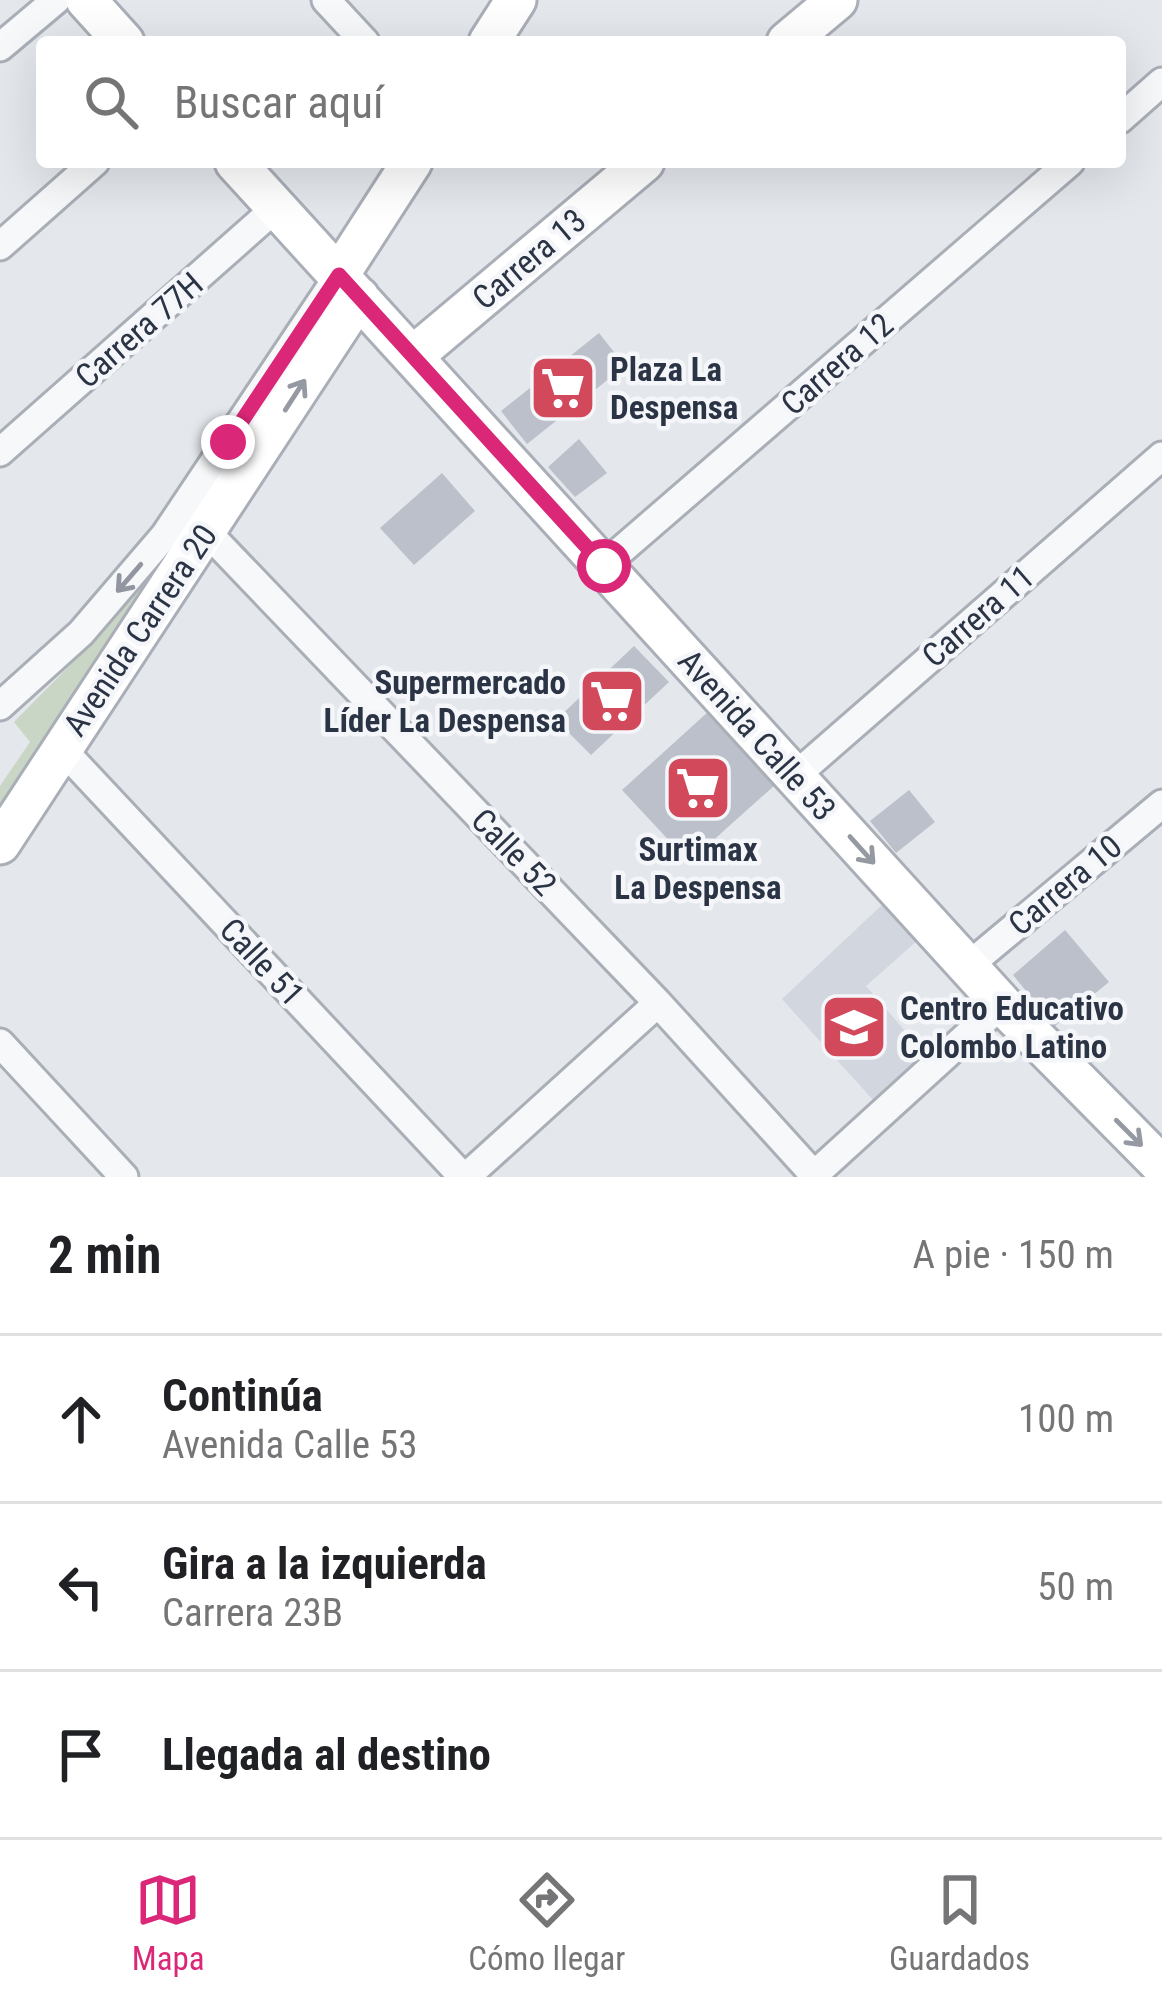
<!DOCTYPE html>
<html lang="es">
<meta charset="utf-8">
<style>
:root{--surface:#fff;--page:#f6f6f6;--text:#202124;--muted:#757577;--line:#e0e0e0;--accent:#db2777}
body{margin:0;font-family:"Roboto Condensed",sans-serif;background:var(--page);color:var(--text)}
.stop{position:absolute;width:36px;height:36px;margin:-27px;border:9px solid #db2777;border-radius:50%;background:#fff}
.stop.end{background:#db2777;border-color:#fff;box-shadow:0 3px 12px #0008}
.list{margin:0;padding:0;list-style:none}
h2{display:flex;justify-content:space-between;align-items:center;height:156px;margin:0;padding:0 48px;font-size:51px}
h2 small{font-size:39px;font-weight:400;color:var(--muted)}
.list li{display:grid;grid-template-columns:78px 1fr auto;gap:36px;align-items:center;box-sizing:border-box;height:168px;padding:0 48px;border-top:3px solid var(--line)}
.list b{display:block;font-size:45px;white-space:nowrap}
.list p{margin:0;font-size:39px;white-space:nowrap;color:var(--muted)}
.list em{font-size:39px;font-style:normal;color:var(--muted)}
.icon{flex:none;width:66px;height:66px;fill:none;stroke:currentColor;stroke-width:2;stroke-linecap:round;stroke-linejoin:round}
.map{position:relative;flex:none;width:1162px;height:1177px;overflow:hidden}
.search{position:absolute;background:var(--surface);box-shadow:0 12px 48px #0002;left:36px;right:36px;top:36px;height:132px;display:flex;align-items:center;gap:30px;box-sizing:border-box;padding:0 42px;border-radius:12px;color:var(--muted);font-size:45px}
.sheet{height:660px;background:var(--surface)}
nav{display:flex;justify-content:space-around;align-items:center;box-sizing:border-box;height:168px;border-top:3px solid var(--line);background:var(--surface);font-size:33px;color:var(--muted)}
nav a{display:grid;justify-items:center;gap:6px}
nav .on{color:var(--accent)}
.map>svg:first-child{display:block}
.built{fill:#d2d6de}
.green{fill:#c9d6c5}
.building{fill:#bbc0ca}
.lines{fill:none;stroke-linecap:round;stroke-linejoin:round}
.street-casing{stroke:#a9aeb7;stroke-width:33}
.secondary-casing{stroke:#a9aeb7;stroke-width:45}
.street{stroke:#f7f8fa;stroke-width:27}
.secondary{stroke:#fff;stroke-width:39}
.oneway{stroke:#959aa2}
.oneway2{stroke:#9196a0}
.route{stroke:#db2777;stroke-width:15}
.labels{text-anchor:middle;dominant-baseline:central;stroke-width:9;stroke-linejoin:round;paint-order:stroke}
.street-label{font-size:33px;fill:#2b3445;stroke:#f4f6f9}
.poi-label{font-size:33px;font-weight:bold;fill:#2b3445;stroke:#f4f6f9;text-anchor:start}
</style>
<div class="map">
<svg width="1162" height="1177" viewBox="0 0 1162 1177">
<rect width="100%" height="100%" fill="#e4e7ec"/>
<path class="built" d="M883,904L918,940L866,986L925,1054L874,1101L782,999Z"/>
<path class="green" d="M213,485L0,826V786L30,742L14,722L89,646Z"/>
<path class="building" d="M599,333L625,366L527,444L501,411Z
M579,439L607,473L575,497L548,467Z
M442,473L475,511L414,565L380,528Z
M634,646L669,682L591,755L556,720Z
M709,711L775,785L689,862L622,790Z
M909,790L935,822L896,853L870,821Z
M1065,930L1109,982L1055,1026L1013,975Z"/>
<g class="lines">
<g class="street-casing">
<path id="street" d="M326,0L365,42
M0,47L56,0
M1120,119L1162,82
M0,246L95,162
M0,452L277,207
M206,531L658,1003L816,1177
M604,565L1070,162
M0,706L81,633L165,535L339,275
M61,748L463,1177
M795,776L1162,456
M968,966L1162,804
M0,1043L124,1177
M814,1175L1002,1004
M466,1177L658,1003"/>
</g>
<g class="secondary-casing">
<path id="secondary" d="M86,0L124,42
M489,42L516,0
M787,42L837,0
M235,162L1002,1004L1162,1166
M339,275L412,162
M413,356L644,162
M0,844L359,297"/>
</g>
<use href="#street" class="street"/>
<use href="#secondary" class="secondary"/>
</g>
<defs><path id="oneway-shaft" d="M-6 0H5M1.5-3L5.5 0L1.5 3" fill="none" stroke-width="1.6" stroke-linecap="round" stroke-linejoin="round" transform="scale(3)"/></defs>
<g class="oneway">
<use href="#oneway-shaft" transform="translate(295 395) rotate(-57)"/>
<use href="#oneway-shaft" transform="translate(862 850) rotate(48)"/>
<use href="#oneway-shaft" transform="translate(1129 1133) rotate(45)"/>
</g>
<use class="oneway2" href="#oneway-shaft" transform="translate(129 578) rotate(131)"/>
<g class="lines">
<path class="route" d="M228,442L339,275L604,566"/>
</g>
<defs>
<g id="supermarket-square" transform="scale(3.45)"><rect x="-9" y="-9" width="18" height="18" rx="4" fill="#d1495b" stroke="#f4f6f9"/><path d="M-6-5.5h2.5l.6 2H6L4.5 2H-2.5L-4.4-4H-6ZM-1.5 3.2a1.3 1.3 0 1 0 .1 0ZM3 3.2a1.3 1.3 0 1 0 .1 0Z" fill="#fff"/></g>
<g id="school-square" transform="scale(3.45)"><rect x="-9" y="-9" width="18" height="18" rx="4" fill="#d1495b" stroke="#f4f6f9"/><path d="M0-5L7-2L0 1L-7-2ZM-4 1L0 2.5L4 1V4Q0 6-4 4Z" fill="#fff"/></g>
</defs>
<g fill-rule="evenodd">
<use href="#supermarket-square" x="563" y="388"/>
<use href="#supermarket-square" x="612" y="701"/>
<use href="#supermarket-square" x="698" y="788"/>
<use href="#school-square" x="854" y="1027"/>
</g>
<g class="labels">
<g class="street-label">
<text transform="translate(529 259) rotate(-40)">Carrera 13</text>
<text transform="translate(139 330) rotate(-41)">Carrera 77H</text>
<text transform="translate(837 364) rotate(-41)">Carrera 12</text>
<text transform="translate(978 616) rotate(-41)">Carrera 11</text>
<text transform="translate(140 630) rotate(-56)">Avenida Carrera 20</text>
<text transform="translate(757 735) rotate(48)">Avenida Calle 53</text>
<text transform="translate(514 852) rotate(46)">Calle 52</text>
<text transform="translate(1065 885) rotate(-40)">Carrera 10</text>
<text transform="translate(262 962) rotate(47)">Calle 51</text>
</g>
<g class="poi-label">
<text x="610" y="369">Plaza La<tspan x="610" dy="38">Despensa</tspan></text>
<text x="566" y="682" text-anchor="end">Supermercado<tspan x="566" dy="38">Líder La Despensa</tspan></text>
<text x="698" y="849" text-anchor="middle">Surtimax<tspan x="698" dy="38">La Despensa</tspan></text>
<text x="900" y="1008">Centro Educativo<tspan x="900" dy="38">Colombo Latino</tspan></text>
</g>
</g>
</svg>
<div class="stop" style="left:604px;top:566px"></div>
<div class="stop end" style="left:228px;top:442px"></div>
<div class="search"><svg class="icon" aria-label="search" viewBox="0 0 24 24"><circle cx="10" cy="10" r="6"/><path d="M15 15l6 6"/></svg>Buscar aquí</div>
</div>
<section class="sheet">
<h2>2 min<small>A pie · 150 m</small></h2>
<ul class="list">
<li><svg class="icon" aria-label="ahead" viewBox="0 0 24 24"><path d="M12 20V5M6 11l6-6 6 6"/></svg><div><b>Continúa</b><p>Avenida Calle 53</p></div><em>100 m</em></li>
<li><svg class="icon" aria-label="left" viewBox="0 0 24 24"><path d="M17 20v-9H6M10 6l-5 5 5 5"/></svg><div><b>Gira a la izquierda</b><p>Carrera 23B</p></div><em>50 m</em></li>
<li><svg class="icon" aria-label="arrive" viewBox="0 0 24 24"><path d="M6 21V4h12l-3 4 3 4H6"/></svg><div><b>Llegada al destino</b></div></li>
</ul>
</section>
<nav>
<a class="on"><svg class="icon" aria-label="map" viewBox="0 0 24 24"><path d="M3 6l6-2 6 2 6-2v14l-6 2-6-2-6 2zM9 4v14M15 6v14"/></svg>Mapa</a>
<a><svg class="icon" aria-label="directions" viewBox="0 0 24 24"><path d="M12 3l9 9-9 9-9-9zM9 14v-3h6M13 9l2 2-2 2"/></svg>Cómo llegar</a>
<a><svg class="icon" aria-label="saved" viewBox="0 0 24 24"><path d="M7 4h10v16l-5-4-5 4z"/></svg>Guardados</a>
</nav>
